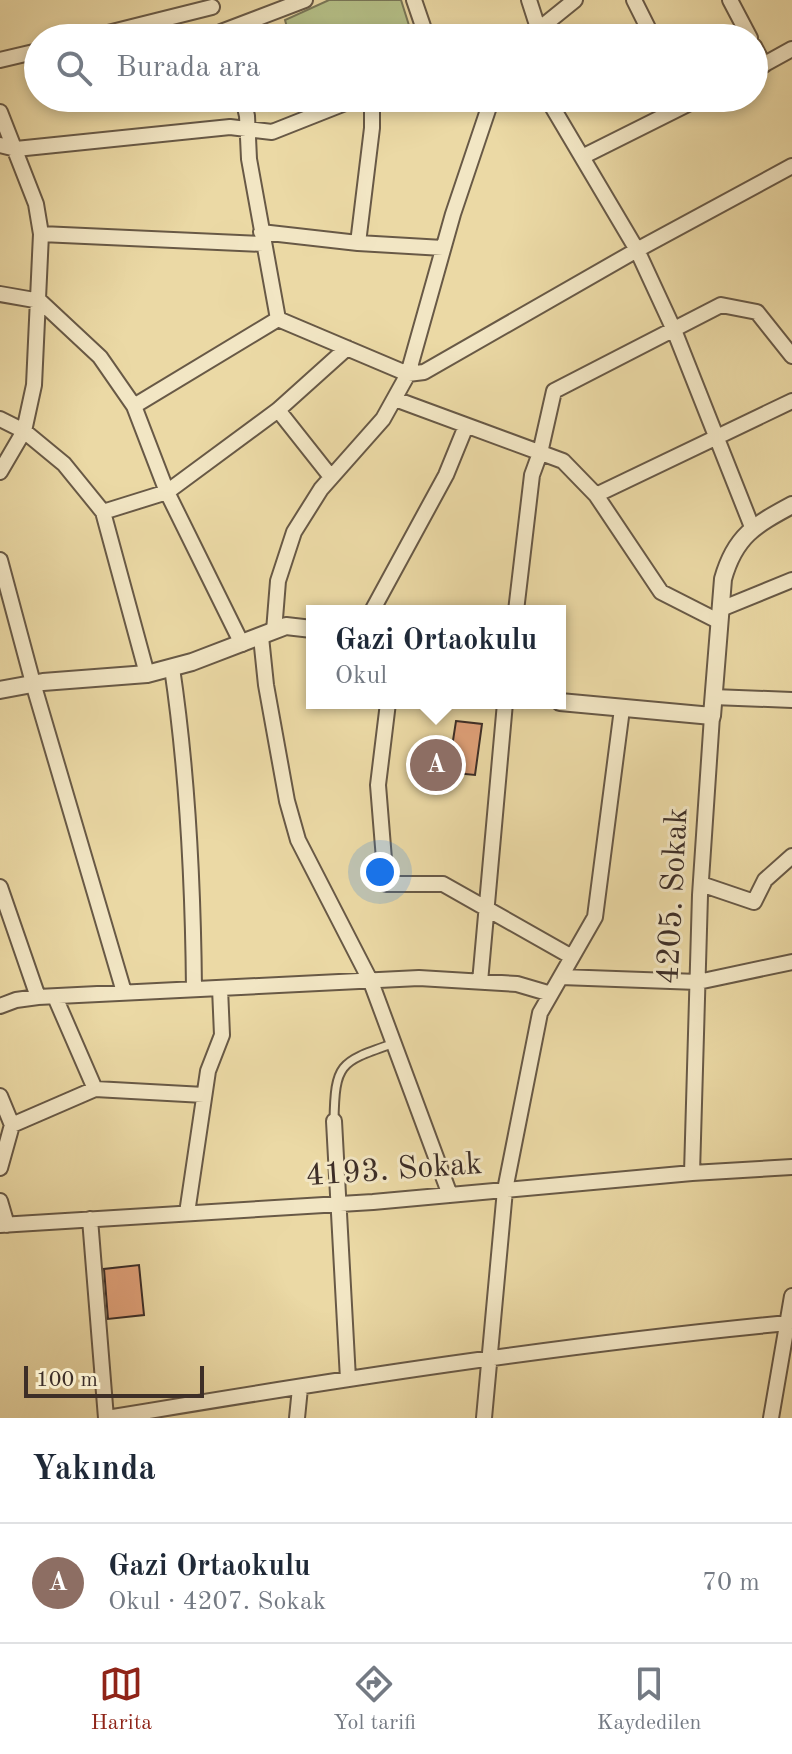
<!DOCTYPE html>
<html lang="tr">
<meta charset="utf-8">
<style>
:root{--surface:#fff;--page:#f2f2f3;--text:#1f2937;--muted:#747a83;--line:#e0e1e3;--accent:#8f2418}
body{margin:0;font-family:"Old Standard TT",serif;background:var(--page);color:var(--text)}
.scale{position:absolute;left:24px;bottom:20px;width:180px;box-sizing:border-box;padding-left:8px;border:4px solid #3d2e27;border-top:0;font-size:22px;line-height:28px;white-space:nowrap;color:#3d2e27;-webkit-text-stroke:6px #f2e6c4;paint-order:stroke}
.you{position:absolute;left:380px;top:872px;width:28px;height:28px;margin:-20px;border:6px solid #fff;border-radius:50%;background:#1a73e8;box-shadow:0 0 0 12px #1a73e833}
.badge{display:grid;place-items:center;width:52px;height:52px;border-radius:50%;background:var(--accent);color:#fff;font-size:26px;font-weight:700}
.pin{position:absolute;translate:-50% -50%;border:4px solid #fff;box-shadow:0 2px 8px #0006}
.popup{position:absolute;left:306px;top:605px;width:260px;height:104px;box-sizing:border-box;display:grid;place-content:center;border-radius:0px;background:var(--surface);filter:drop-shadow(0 2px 6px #0005);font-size:26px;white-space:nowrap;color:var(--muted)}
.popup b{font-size:30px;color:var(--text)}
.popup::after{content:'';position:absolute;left:50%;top:100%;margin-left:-16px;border:16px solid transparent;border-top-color:var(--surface)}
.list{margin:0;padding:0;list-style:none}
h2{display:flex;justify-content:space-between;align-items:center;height:104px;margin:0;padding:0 32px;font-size:34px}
h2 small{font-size:26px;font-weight:400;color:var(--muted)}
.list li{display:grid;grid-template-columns:52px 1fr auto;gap:24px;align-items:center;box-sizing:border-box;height:120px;padding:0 32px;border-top:2px solid var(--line)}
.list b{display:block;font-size:30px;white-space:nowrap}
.list p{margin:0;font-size:26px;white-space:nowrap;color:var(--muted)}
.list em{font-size:26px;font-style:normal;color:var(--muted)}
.icon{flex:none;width:44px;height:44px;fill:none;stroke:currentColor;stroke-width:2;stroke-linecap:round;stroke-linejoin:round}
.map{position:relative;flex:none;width:792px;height:1418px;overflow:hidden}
.search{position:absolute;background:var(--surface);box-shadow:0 4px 12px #0003;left:24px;right:24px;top:24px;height:88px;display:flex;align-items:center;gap:20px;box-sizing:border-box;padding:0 28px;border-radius:44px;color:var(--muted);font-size:30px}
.sheet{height:224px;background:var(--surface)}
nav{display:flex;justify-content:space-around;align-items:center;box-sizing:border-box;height:112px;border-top:2px solid var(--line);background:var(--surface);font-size:22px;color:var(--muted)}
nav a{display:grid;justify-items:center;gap:4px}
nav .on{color:var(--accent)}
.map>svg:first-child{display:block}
.green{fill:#b5c088;stroke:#797758;stroke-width:2}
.building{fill:#dfa078;stroke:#3d2e27;stroke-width:2}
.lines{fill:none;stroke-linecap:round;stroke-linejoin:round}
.service-casing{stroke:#685946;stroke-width:11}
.minor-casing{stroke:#685946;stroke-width:18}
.tertiary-casing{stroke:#685946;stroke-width:20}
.service{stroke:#f2e6c4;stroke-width:7}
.minor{stroke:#f2e6c4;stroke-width:14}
.tertiary{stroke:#f2e6c4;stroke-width:16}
.labels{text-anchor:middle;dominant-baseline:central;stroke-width:6;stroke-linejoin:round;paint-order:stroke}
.street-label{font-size:32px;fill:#3d2e27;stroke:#f2e6c4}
</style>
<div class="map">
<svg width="792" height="1418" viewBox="0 0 792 1418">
<rect width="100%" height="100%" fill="#ebd9a5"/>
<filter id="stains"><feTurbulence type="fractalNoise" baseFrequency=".0025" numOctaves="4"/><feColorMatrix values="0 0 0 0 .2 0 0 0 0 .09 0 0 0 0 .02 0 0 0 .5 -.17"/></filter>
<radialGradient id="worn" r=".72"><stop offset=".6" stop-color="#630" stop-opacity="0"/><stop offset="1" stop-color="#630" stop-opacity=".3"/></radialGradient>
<path class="green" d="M329,0H401L413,38H290L285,20Z"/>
<path class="building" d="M456,721L482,724L475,775L445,772L448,746L452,747Z
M139,1265L144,1315L108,1319L104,1269Z"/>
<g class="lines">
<g class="service-casing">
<path id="service" d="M334,1121C335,1063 340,1062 392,1044"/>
</g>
<g class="minor-casing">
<path id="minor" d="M414,0L427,38
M529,0L538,28
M634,0L653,38
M730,0L750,38
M221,32L305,0
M88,38L212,7
M528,38L575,0
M754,46L764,65
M0,60L38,51
M754,70L792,49
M243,98L247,116L249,159L278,319L408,374L424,372L637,250L792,166
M547,98L637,250L674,330L752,527
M0,112L36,204L41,234L34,385L24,431L0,472
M0,145L16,149L230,127L272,132L358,98
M584,156L700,98
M261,232L358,243L443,248
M41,234L263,244
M358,243L372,128V98
M0,294L40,301L100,357L134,406L167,492L242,644
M395,399L563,461L596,495L661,592L720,622
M134,406L278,319
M278,410L331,477
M0,419L24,431L64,464L103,512L147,674
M596,495L792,401
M103,512L167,492L278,410L347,348
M0,560L33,683L124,992
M721,609L792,580
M372,611L446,475L466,426
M516,611L532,475L540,453L554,391L721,305L757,312L792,356
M274,631L278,581L294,532L321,489L383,419L408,374L453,214L492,98
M261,637L266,685L287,801L298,840L371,982L450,1195
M172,668C188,775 193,881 194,989
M713,697L792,700
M388,703L378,785L386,884H443L572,957
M701,884L754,902L765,880L792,856
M0,887L38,997
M561,977L698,982L792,962
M480,982L505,703
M55,997L95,1089
M0,1006L16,1000L38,997L419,978L517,984L551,994
M0,1096L12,1125L0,1168
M334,1121L348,1379
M12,1125L95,1089L204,1095
M692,1173L700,895L712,716
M0,1201L7,1225
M187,1213L208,1071L222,1035L220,988
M90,1219L106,1418
M0,1225L373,1202L692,1173L792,1167
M107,1418C333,1380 559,1345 788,1323
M297,1418L300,1388
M484,1418L505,1190L540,1013L595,917L622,709
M771,1418L792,1296"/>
</g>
<g class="tertiary-casing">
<path id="tertiary" d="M0,690L43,682L147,674L192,662L286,626L312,629
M560,702L712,716L723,579C735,536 755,525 792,505"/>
</g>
<use href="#service" class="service"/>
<use href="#minor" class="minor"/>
<use href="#tertiary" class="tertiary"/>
</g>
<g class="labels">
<g class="street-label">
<text transform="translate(674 896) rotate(-87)">4205. Sokak</text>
<text transform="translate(394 1171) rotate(-4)">4193. Sokak</text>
</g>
</g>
<rect width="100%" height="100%" filter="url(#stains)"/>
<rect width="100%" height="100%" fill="url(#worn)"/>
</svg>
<div class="scale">100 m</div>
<div class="you"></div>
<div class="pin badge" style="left:436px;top:765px;background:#8d6e63">A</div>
<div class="popup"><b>Gazi Ortaokulu</b>Okul</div>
<div class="search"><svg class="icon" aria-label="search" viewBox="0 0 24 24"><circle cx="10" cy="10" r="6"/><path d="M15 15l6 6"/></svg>Burada ara</div>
</div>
<section class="sheet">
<h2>Yakında<small></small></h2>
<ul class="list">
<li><span class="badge" style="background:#8d6e63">A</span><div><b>Gazi Ortaokulu</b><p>Okul · 4207. Sokak</p></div><em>70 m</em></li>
</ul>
</section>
<nav>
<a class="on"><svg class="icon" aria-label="map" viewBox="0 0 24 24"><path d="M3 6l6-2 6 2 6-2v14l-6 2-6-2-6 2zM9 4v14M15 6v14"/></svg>Harita</a>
<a><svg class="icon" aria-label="directions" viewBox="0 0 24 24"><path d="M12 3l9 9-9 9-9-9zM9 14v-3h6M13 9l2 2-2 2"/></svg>Yol tarifi</a>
<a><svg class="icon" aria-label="saved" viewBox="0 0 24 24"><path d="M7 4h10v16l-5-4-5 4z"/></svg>Kaydedilen</a>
</nav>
